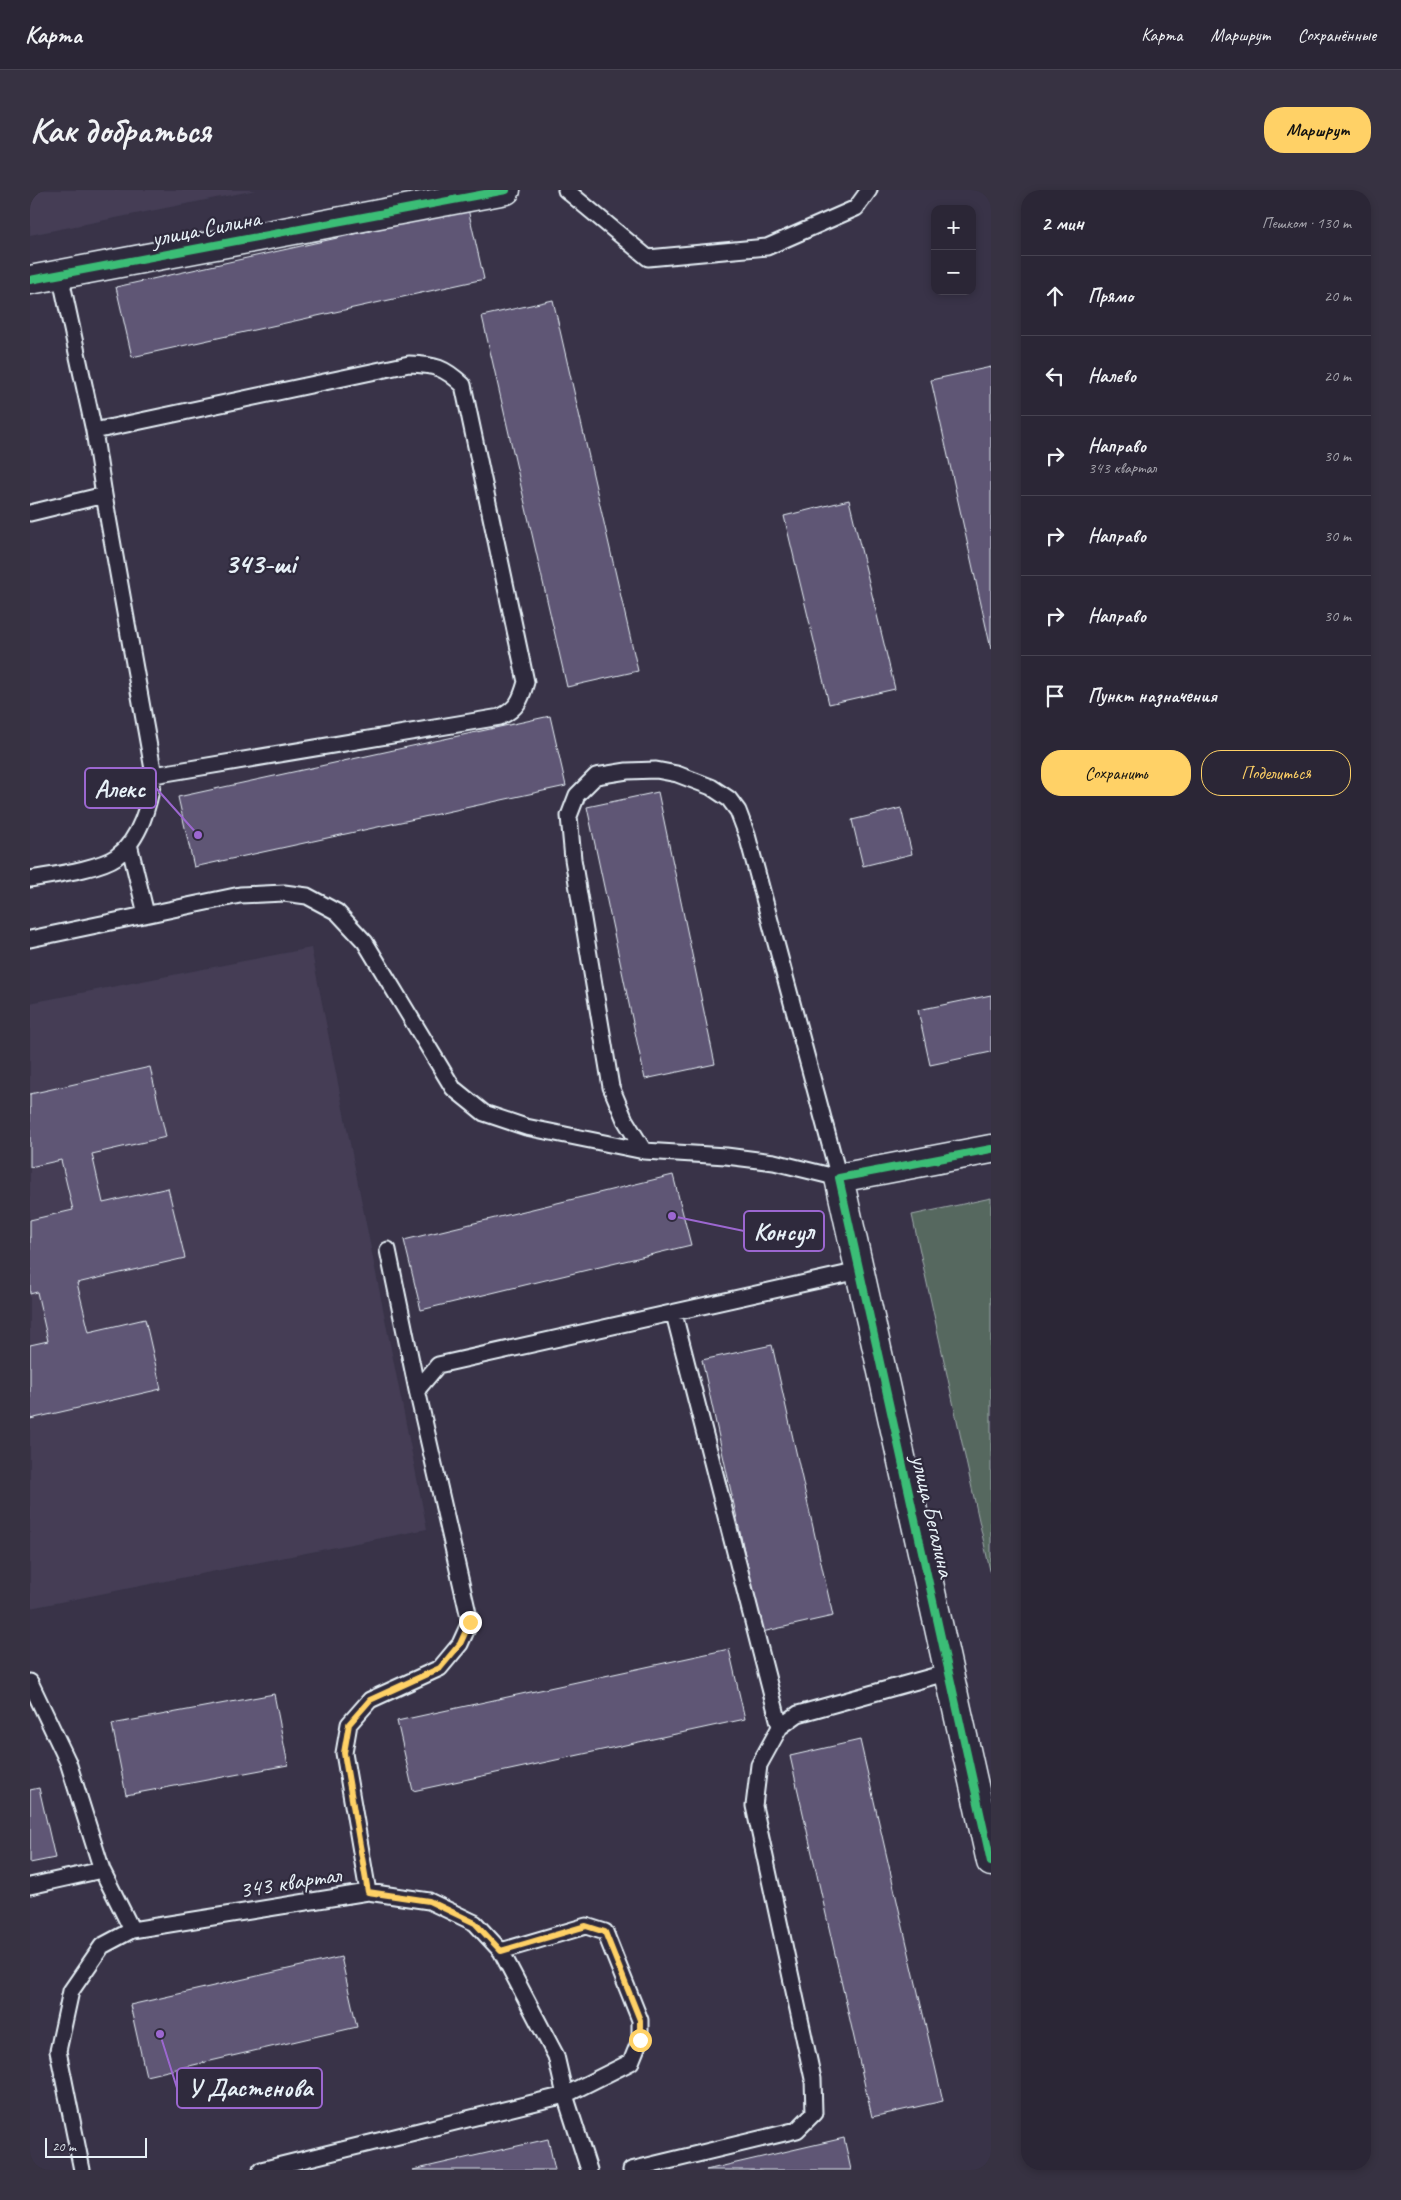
<!DOCTYPE html>
<html lang="ru">
<meta charset="utf-8">
<style>
:root{--surface:#2b2636;--page:#373242;--text:#f1f3f6;--muted:#a6a5ad;--line:#474351;--accent:#ffd166}
body{margin:0;font-family:Caveat,sans-serif;background:var(--page);color:var(--text)}
.controls{position:absolute;right:15px;top:15px;display:grid;overflow:hidden;border-radius:10px;box-shadow:0 2px 8px #0003}
.controls button{width:45px;height:45px;display:grid;place-items:center;padding:0;border:0;border-bottom:1px solid var(--line);background:var(--surface);color:var(--text);font:25px sans-serif}
.scale{position:absolute;left:15px;bottom:12px;width:102px;box-sizing:border-box;padding-left:5px;border:2px solid #e8f1f8;border-top:0;font-size:14px;line-height:18px;white-space:nowrap;color:#e8f1f8;-webkit-text-stroke:4px #2f2a3d;paint-order:stroke}
.stop{position:absolute;width:15px;height:15px;margin:-11px;border:4px solid #ffd166;border-radius:50%;background:#fff}
.stop.end{background:#ffd166;border-color:#fff;box-shadow:0 1px 5px #0008}
.list{margin:0;padding:0;list-style:none}
h2{display:flex;justify-content:space-between;align-items:center;height:65px;margin:0;padding:0 20px;font-size:21px}
h2 small{font-size:16px;font-weight:400;color:var(--muted)}
.list li{display:grid;grid-template-columns:32px 1fr auto;gap:15px;align-items:center;box-sizing:border-box;height:80px;padding:0 20px;border-top:1px solid var(--line)}
.list b{display:block;font-size:19px;white-space:nowrap}
.list p{margin:0;font-size:16px;white-space:nowrap;color:var(--muted)}
.list em{font-size:16px;font-style:normal;color:var(--muted)}
.actions{display:flex;gap:10px;padding:15px 20px}
.actions a{flex:1;padding:11px 0;border:1px solid var(--accent);border-radius:20px;text-align:center;font-size:18px;color:var(--accent)}
.actions .main{background:var(--accent);color:#111}
.icon{flex:none;width:28px;height:28px;fill:none;stroke:currentColor;stroke-width:2;stroke-linecap:round;stroke-linejoin:round}
.map{position:relative;flex:none;width:961px;height:1980px;overflow:hidden;border-radius:20px}
header{display:flex;align-items:center;gap:30px;box-sizing:border-box;height:70px;padding:0 25px;background:var(--surface);border-bottom:1px solid var(--line)}
header strong{font-size:24px}
nav{display:flex;gap:28px;margin-inline-start:auto;font-size:18px}
.intro{display:flex;align-items:center;justify-content:space-between;box-sizing:border-box;height:120px;padding:0 30px}
h1{margin:0;font-size:35px}
.button{padding:12px 22px;border-radius:20px;background:var(--accent);color:#111;font-size:18px;font-weight:700}
main{display:flex;gap:30px;padding:0 30px}
aside{flex:1;background:var(--surface);border-radius:20px;box-shadow:0 2px 8px #0003}
.map>svg:first-child{display:block}
.built{fill:#443e55}
.green{fill:#56675f;stroke:#9facac}
.building{fill:#5f5674;stroke:#e8f1f8}
.lines{fill:none;stroke-linecap:round;stroke-linejoin:round}
.lane-casing{stroke:#e8f1f8;stroke-width:19}
.street-casing{stroke:#e8f1f8;stroke-width:31}
.lane{stroke:#2f2a3d;stroke-width:15}
.street{stroke:#2f2a3d;stroke-width:28}
.cycleway-casing{stroke:#2f2a3d;stroke-width:11}
.cycleway{stroke:#3abd76;stroke-width:8}
.route{stroke:#ffd166;stroke-width:6}
.labels{text-anchor:middle;dominant-baseline:central;stroke-width:4.5;stroke-linejoin:round;paint-order:stroke}
.street-label{font-size:24px;fill:#e8f1f8;stroke:#2f2a3d}
.district-label{font-size:29px;font-weight:bold;fill:#e8f1f8;stroke:#2f2a3d}
.leader{fill:none;stroke:#9c67d0;stroke-width:2}
.callout-dot{fill:#9c67d0;stroke:#2f2a3d;stroke-width:2}
.callout{fill:#2f2a3d;stroke:#9c67d0;stroke-width:2}
.callout-label{font-size:25px;text-anchor:middle;font-weight:bold;fill:#e8f1f8}
</style>
<header>
<strong>Карта</strong>
<nav><a>Карта</a><a>Маршрут</a><a>Сохранённые</a></nav>
</header>
<div class="intro"><h1>Как добраться</h1><a class="button">Маршрут</a></div>
<main>
<div class="map">
<svg width="961" height="1980" viewBox="0 0 961 1980">
<rect width="100%" height="100%" fill="#393348"/>
<filter id="ink" filterUnits="userSpaceOnUse"><feTurbulence type="fractalNoise" baseFrequency=".02" numOctaves="2"/><feDisplacementMap in="SourceGraphic" scale="10" xChannelSelector="R" yChannelSelector="G"/><feConvolveMatrix kernelMatrix="1 2 1 2 8 2 1 2 1" color-interpolation-filters="sRGB"/></filter>
<g filter="url(#ink)">
<path class="built" d="M0,0H226L0,45Z
M281,758L397,1339L0,1418V813Z"/>
<path class="green" d="M961,1008V1385L882,1025Z"/>
<path class="building" d="M438,19L454,89L102,167L86,97Z
M523,110L608,481L537,497L452,126Z
M961,177V459L901,190Z
M819,310L865,499L799,514L754,326Z
M520,526L536,596L164,677L148,607Z
M628,602L685,874L615,889L557,617Z
M871,618L882,664L833,676L822,630Z
M961,805V862L900,875L888,820Z
M120,877L136,947L62,964L73,1013L138,998L155,1068L47,1093L59,1142L115,1129L131,1199L0,1229V1155L18,1151L7,1102L0,1104V1030L43,1020L31,970L0,977V904Z
M643,985L661,1055L391,1120L374,1050Z
M742,1155L803,1426L732,1442L672,1170Z
M699,1459L715,1529L383,1601L367,1531Z
M244,1504L258,1575L96,1605L82,1534Z
M830,1550L913,1911L842,1927L760,1566Z
M9,1598L25,1668L0,1673V1600Z
M311,1767L327,1837L116,1886L100,1815Z
M814,1948L821,1980H676Z
M518,1949L525,1980H383Z"/>
<g class="lines">
<g class="lane-casing">
<path id="lane" d="M536,0L618,68L737,57L826,18L839,0
M30,84L64,241L379,174C405,175 414,177 433,195L496,492C491,510 487,519 470,527L124,585L74,305
M0,323L74,305L64,241
M99,654L116,724
M0,689C22,685 69,679 86,667C111,649 119,614 124,585
M0,749L210,705L254,703L277,706L307,722L335,752L423,898L454,923L496,937L614,961L696,966L744,972L809,988L717,645L708,621L699,609L681,597L647,584L626,580L597,581L566,586L547,605L539,626L543,669L581,897L595,930L614,961
M358,1060L387,1200
M644,1124L750,1537
M0,1492L38,1572L72,1680L102,1740
M0,1696L72,1680
M338,1702L314,1563L319,1534L340,1510L410,1478L430,1454L440,1432L387,1200L408,1175L829,1081
M52,1980L28,1861L41,1801L72,1756L102,1740L338,1702L399,1711L445,1733L471,1761L526,1866L535,1905L559,1980
M231,1980L535,1905L601,1872L610,1850V1830L575,1742L556,1736L471,1761
M601,1980L767,1940L784,1923L783,1889L724,1616L729,1575L750,1537L768,1524L919,1482"/>
</g>
<g class="street-casing">
<path id="street" d="M0,90L476,0
M961,959L809,988L961,1672"/>
</g>
<use href="#lane" class="lane"/>
<use href="#street" class="street"/>
<g class="cycleway-casing">
<path id="cycleway" d="M0,90L476,0
M961,959L809,988L961,1672"/>
</g>
<use href="#cycleway" class="cycleway"/>
</g>
</g>
<g class="lines" filter="url(#ink)">
<path class="route" d="M440,1432L430,1454L410,1478L340,1510L319,1534L314,1563L338,1702L399,1711L445,1733L471,1761L556,1736L575,1742L610,1830V1850"/>
</g>
<g class="labels">
<g class="street-label">
<text transform="translate(176 38) rotate(-11)">улица Силина</text>
<text transform="translate(903 1326) rotate(77)">улица Бегалина</text>
<text transform="translate(260 1692) rotate(-9)">343 квартал</text>
</g>
<g class="district-label">
<text x="230" y="373">343-ші</text>
</g>
</g>
<path class="leader" d="M168 645L126 598M642 1026L714 1041M130 1844L147 1898"/>
<g class="callout-dot">
<circle cx="168" cy="645" r="5"/>
<circle cx="642" cy="1026" r="5"/>
<circle cx="130" cy="1844" r="5"/>
</g>
<g class="callout">
<rect x="55" y="578" width="71" height="40" rx="5"/>
<rect x="714" y="1021" width="80" height="40" rx="5"/>
<rect x="147" y="1878" width="145" height="40" rx="5"/>
</g>
<g class="callout-label">
<text x="90" y="607">Алекс</text>
<text x="754" y="1050">Консул</text>
<text x="220" y="1906">У Дастенова</text>
</g>
</svg>
<div class="controls">
<button>+</button>
<button>−</button>
</div>
<div class="scale">20 m</div>
<div class="stop" style="left:610px;top:1850px"></div>
<div class="stop end" style="left:440px;top:1432px"></div>
</div>
<aside>
<h2>2 мин<small>Пешком · 130 m</small></h2>
<ul class="list">
<li><svg class="icon" aria-label="ahead" viewBox="0 0 24 24"><path d="M12 20V5M6 11l6-6 6 6"/></svg><div><b>Прямо</b></div><em>20 m</em></li>
<li><svg class="icon" aria-label="left" viewBox="0 0 24 24"><path d="M17 20v-9H6M10 6l-5 5 5 5"/></svg><div><b>Налево</b></div><em>20 m</em></li>
<li><svg class="icon" aria-label="right" viewBox="0 0 24 24"><path d="M7 20v-9h11M14 6l5 5-5 5"/></svg><div><b>Направо</b><p>343 квартал</p></div><em>30 m</em></li>
<li><svg class="icon" aria-label="right" viewBox="0 0 24 24"><path d="M7 20v-9h11M14 6l5 5-5 5"/></svg><div><b>Направо</b></div><em>30 m</em></li>
<li><svg class="icon" aria-label="right" viewBox="0 0 24 24"><path d="M7 20v-9h11M14 6l5 5-5 5"/></svg><div><b>Направо</b></div><em>30 m</em></li>
<li><svg class="icon" aria-label="arrive" viewBox="0 0 24 24"><path d="M6 21V4h12l-3 4 3 4H6"/></svg><div><b>Пункт назначения</b></div></li>
</ul>
<div class="actions"><a class="main">Сохранить</a><a>Поделиться</a></div>
</aside>
</main>
